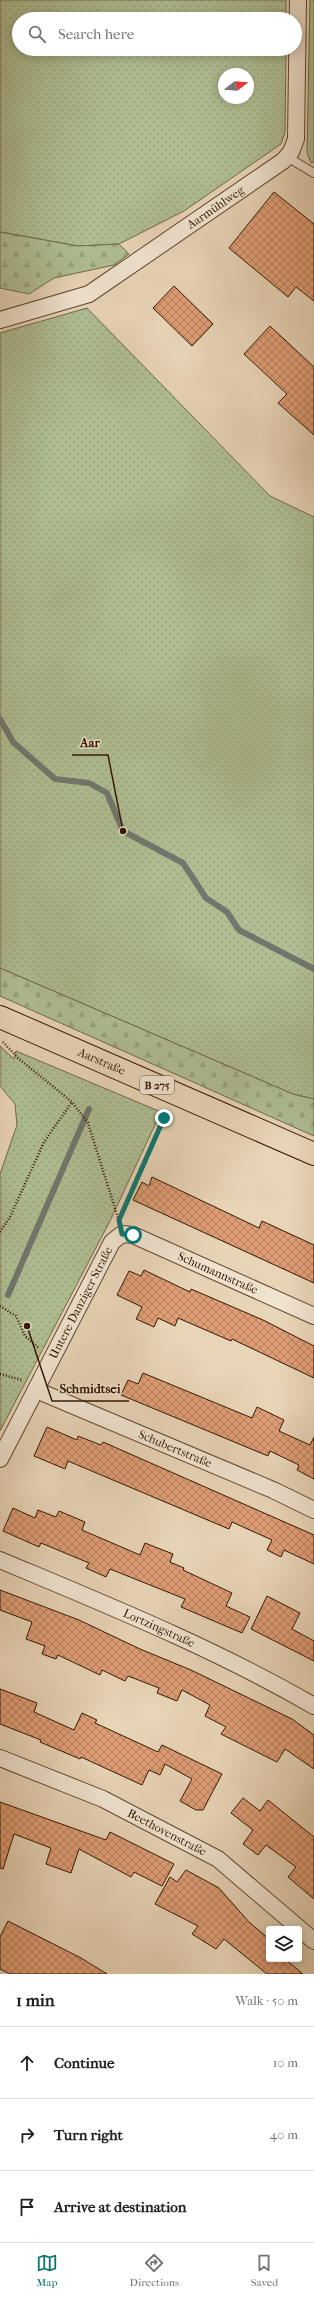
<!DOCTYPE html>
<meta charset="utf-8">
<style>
:root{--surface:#fff;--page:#f2f2f2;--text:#202124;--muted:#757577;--line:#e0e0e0;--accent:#0f766e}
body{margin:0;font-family:"IM FELL French Canon",serif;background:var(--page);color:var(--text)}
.controls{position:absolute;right:12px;bottom:12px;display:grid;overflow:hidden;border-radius:4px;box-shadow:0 2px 10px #0003}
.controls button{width:36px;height:36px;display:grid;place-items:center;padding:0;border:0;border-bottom:1px solid var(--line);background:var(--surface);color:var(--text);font:20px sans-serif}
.compass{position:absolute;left:218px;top:68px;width:36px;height:36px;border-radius:50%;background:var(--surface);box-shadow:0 2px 10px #0003;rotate:73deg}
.stop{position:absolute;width:12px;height:12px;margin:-9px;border:3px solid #0f766e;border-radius:50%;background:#fff}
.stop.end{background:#0f766e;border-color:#fff;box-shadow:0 1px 4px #0008}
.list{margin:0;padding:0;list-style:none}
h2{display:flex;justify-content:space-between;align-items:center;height:52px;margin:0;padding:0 16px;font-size:17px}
h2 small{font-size:13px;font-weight:400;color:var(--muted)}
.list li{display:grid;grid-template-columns:26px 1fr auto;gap:12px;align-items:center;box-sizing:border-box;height:72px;padding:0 16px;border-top:1px solid var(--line)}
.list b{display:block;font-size:15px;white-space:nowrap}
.list em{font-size:13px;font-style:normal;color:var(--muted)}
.icon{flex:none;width:22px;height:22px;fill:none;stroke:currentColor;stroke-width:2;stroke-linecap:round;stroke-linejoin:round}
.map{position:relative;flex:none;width:314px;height:1974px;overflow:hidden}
.search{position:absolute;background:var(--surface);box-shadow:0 2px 10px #0003;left:12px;right:12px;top:12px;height:44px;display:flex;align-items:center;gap:10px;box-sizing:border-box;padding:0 14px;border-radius:22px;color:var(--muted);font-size:15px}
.sheet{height:268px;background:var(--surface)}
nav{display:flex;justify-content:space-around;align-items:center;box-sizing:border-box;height:56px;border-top:1px solid var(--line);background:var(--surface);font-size:11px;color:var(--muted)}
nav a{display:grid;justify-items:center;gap:2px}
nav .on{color:var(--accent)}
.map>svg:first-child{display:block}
.green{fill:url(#green-dots);stroke:#716a4a;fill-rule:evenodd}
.forest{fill:url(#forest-firs);stroke:#716a4a}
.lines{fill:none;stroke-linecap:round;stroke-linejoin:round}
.stream{stroke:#70776d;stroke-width:6}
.building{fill:url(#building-cross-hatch);stroke:#331700}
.service-casing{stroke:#60462e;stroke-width:10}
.minor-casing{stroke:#60462e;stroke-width:18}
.primary-casing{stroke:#331700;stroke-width:24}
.path{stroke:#331700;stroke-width:2.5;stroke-dasharray:1 2;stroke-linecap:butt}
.service{stroke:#f0e3d0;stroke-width:8}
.minor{stroke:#f0e3d0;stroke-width:16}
.primary{stroke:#e8d4b7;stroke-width:22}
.route{stroke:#0f766e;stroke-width:5}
.labels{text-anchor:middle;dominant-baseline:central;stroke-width:3;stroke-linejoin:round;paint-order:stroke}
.shield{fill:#f0e3d0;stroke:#6c543e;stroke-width:1}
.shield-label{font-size:11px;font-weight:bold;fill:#331700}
.street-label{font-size:12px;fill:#331700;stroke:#f0e3d0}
.leader{fill:none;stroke:#331700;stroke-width:1.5}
.callout-dot{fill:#331700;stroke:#f0e3d0;stroke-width:1.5}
.callout-label{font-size:13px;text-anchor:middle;font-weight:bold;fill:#331700;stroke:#f0e3d0;stroke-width:3;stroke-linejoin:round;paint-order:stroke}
</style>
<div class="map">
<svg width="314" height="1974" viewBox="0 0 314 1974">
<defs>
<pattern id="green-dots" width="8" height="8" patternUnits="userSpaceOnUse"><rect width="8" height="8" fill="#afbe93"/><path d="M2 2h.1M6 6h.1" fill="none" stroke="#97a37d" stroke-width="1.8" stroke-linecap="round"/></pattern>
<pattern id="forest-firs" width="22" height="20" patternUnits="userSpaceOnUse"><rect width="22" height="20" fill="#afbe93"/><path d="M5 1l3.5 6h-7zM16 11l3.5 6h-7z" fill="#97a37d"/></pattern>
<pattern id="building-cross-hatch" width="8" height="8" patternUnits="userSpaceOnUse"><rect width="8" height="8" fill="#df9d75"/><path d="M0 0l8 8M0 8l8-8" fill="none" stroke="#b57f5e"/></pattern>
</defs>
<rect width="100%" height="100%" fill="#e8d4b7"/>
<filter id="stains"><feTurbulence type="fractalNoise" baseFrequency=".005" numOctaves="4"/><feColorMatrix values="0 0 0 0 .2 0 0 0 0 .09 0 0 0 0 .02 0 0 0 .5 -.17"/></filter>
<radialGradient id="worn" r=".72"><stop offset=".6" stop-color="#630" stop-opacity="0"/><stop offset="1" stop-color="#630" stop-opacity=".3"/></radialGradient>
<path class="green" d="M0,0H286V19H19V49H286L285,132L281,144L184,211L119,244L78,246L0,232ZM224,74H248V98H224Z
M310,0H314V162L311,163L307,153Z
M87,308L270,496L314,517V1099L293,1094L0,968V333Z
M0,1046L14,1059L16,1051L161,1112L110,1221L0,1431V1174L17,1125L15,1104L0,1086Z"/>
<path class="forest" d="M0,232L78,246L119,244L129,254L114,265L54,278L29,294L0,288Z
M0,968L293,1094L314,1099V1136L0,996Z"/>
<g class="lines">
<path class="stream" d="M0,719L13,742L55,779L89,783L107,793L123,831L183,863L206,898L227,912L239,930L314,969
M8,1295L89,1109"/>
</g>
<path class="building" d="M274,192L314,224V301L296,287L288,297L229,248Z
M174,286L213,324L192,346L153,308Z
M270,326L314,367V435L278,403L287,394L244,354Z
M152,1177L259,1228L262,1221L314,1245V1283L133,1200L142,1182L149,1186Z
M144,1270L190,1292L191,1289L263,1320L314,1346V1378L232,1339L231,1341L178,1318L175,1326L158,1318L154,1327L136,1319L142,1307L117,1295L129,1271L141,1276Z
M143,1373L252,1418L257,1407L284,1420L279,1431L310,1445L314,1437V1479L297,1470L299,1465L270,1451L268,1456L121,1395L128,1380L138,1384Z
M47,1427L77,1440L78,1436L101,1445L103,1442L314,1535V1564L284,1550L281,1557L267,1550L272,1540L232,1522L229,1529L68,1461L65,1469L34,1456Z
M13,1508L35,1518L38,1510L56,1517L59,1511L85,1522L82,1530L140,1555L145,1543L173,1554L170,1562L184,1568L183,1570L232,1593L226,1606L250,1617L242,1633L181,1607L185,1599L110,1569L106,1577L86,1568L89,1563L41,1543L39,1547L3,1531Z
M0,1590L79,1620L140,1649L191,1670L292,1719L314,1735V1769L285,1749L277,1762L221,1734L226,1727L205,1716L210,1705L182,1690L177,1701L157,1693L159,1688L128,1676L125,1681L102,1670L100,1675L58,1655L56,1659L42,1654L45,1646L26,1639L32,1622L0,1610Z
M267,1596L300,1613L292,1629L314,1641V1661L251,1629Z
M0,1689L37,1703L34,1712L74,1730L82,1713L97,1720L95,1723L158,1752L162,1745L222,1774L203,1810H196L180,1801L192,1779L165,1764L160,1775L149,1770L142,1785L81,1757L80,1759L40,1742L41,1740L0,1724Z
M243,1798L260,1811L268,1800L314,1837V1899L288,1877L296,1867L266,1845L258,1855L243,1844L253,1830L231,1813Z
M0,1802L106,1840L110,1832L174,1864L162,1886L134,1872L131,1877L79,1849L71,1873L46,1864L51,1848L14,1834L3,1869L0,1868Z
M186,1870L219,1888L249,1922L269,1939V1959H285L303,1974H267L224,1939L216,1949L192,1934L198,1926L155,1904L170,1877L177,1882Z
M8,1921L81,1958L107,1974H10L0,1969V1937Z"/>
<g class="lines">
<g class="service-casing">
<path id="service" d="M287,157L314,173"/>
</g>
<g class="minor-casing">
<g id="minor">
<path id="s1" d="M0,320L89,294L283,161L291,152L296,139L298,0"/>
<path id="s2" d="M36,1390L273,1490L314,1510"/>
<path id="s3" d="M0,1459L112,1242L122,1234L133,1235L314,1316"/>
<path id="s4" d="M0,1560C107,1605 214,1648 314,1706"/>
<path id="s5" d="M0,1758L103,1799L218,1859L314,1941"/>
</g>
</g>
<g class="primary-casing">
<g id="primary">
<path id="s6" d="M0,1017L314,1154"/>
</g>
</g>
<path class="path" d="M3,1042L18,1058L72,1102L88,1123L118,1218
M120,1218L166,1112
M0,1232L10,1217L44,1142L72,1102
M0,1306L16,1316L25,1336L39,1348
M0,1374L22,1380"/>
<use href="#service" class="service"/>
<use href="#minor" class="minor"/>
<use href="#primary" class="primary"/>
</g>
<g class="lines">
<path class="route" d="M133,1235L122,1234L119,1220L164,1118"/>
</g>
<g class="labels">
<rect class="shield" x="140" y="1076" width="34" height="18" rx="3"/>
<g class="shield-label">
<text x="157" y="1085">B 275</text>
</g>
<g class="street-label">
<text stroke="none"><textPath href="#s1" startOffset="246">Aarmühlweg</textPath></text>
<text stroke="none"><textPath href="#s6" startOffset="111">Aarstraße</textPath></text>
<text stroke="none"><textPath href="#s3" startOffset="361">Schumannstraße</textPath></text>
<text stroke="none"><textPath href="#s3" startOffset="176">Untere Danziger Straße</textPath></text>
<text stroke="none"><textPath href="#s2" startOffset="151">Schubertstraße</textPath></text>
<text stroke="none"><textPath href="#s4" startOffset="173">Lortzingstraße</textPath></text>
<text stroke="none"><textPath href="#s5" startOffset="183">Beethovenstraße</textPath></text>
</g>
</g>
<path class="leader" d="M123 831L108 755H72M27 1326L52 1401H129"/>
<g class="callout-dot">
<circle cx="123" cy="831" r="4"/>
<circle cx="27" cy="1326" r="4"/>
</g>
<g class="callout-label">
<text x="90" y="747">Aar</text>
<text x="90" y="1393">Schmidtsei</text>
</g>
<rect width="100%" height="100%" filter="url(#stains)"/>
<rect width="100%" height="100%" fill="url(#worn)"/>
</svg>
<div class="controls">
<button><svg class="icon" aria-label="layers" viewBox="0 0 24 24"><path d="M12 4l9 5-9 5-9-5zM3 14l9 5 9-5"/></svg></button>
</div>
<svg class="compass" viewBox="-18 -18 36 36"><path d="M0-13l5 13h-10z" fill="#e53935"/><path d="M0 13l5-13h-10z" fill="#757577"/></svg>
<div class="stop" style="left:133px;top:1235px"></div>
<div class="stop end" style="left:164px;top:1118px"></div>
<div class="search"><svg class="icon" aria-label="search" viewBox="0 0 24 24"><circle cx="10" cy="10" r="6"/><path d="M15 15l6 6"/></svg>Search here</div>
</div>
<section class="sheet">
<h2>1 min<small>Walk · 50 m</small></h2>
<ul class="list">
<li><svg class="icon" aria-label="ahead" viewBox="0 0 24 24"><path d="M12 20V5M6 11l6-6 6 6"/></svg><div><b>Continue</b></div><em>10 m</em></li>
<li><svg class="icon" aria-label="right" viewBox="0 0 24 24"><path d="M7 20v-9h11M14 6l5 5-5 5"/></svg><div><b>Turn right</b></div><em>40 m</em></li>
<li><svg class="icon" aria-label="arrive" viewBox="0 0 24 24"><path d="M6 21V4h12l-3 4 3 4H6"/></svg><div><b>Arrive at destination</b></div></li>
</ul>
</section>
<nav>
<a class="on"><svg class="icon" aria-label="map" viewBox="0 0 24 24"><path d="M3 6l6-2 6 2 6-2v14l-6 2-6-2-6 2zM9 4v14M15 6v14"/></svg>Map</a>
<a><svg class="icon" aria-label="directions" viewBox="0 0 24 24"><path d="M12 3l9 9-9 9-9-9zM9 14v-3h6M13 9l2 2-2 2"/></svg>Directions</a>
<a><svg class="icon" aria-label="saved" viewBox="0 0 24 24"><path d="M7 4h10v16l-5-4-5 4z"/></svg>Saved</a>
</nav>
